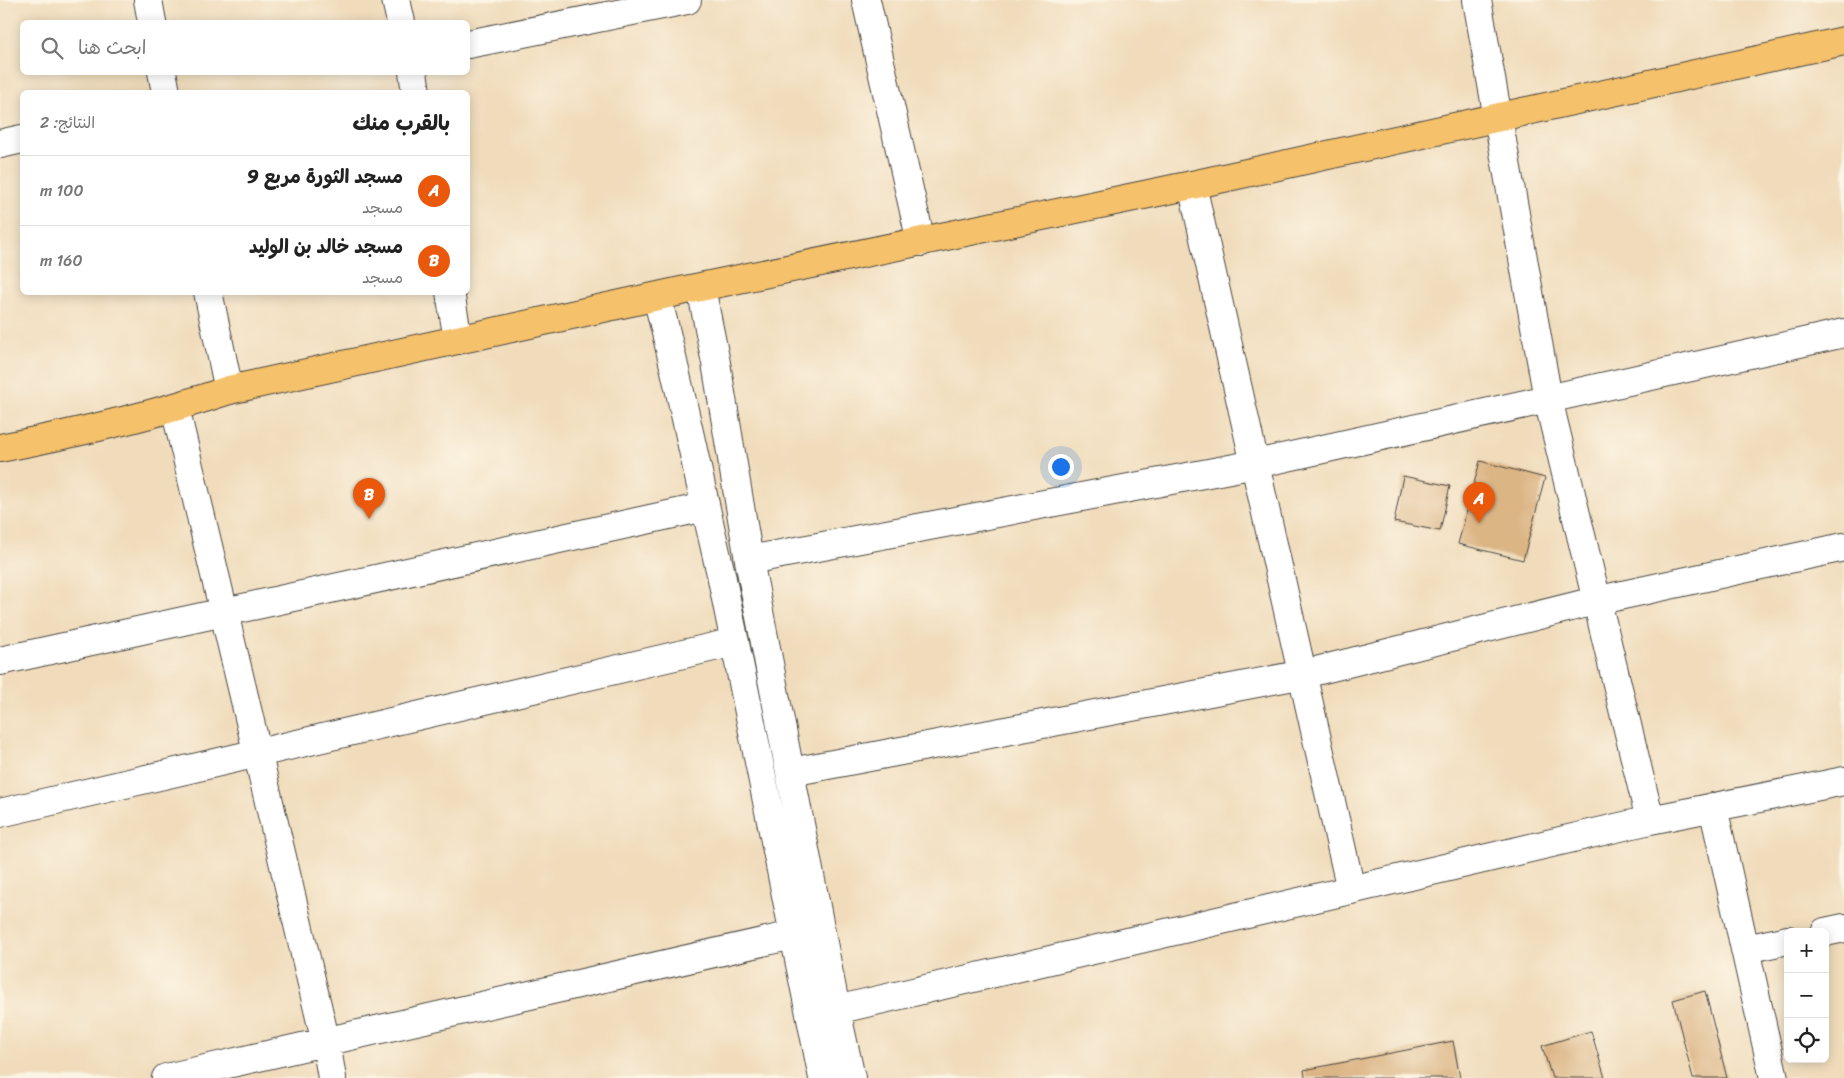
<!DOCTYPE html>
<html lang="ar">
<meta charset="utf-8">
<style>
:root{--surface:#fff;--page:#f6f6f6;--text:#222;--muted:#767676;--line:#e0e0e0;--accent:#ea580c}
body{margin:0;font-family:Sriracha,"Playpen Sans Arabic",sans-serif;background:var(--page);color:var(--text);direction:rtl}
.controls{position:absolute;right:15px;bottom:15px;display:grid;overflow:hidden;border-radius:8px;box-shadow:0 2px 12px #0003}
.controls button{width:45px;height:45px;display:grid;place-items:center;padding:0;border:0;border-bottom:1px solid var(--line);background:var(--surface);color:var(--text);font:25px sans-serif}
.you{position:absolute;left:1060px;top:466px;width:18px;height:18px;margin:-12px;border:4px solid #fff;border-radius:50%;background:#1a73e8;box-shadow:0 0 0 8px #1a73e833}
.badge{display:grid;place-items:center;width:32px;height:32px;border-radius:50%;background:var(--accent);color:#fff;font-size:16px;font-weight:700}
.pin{position:absolute;translate:-50% -41px;filter:drop-shadow(0 1px 2px #0008)}
.pin::after{content:'';position:absolute;top:26px;width:18px;height:15px;background:inherit;clip-path:polygon(0 0,100% 0,50% 100%)}
.list{margin:0;padding:0;list-style:none}
h2{display:flex;justify-content:space-between;align-items:center;height:65px;margin:0;padding:0 20px;font-size:21px}
h2 small{font-size:16px;font-weight:400;color:var(--muted)}
.list li{display:grid;grid-template-columns:32px 1fr auto;gap:15px;align-items:center;box-sizing:border-box;height:70px;padding:0 20px;border-top:1px solid var(--line)}
.list b{display:block;font-size:19px;white-space:nowrap}
.list p{margin:0;font-size:16px;white-space:nowrap;color:var(--muted)}
.list em{font-size:16px;font-style:normal;color:var(--muted)}
.icon{flex:none;width:28px;height:28px;fill:none;stroke:currentColor;stroke-width:2;stroke-linecap:round;stroke-linejoin:round}
.map{position:relative;flex:none;width:1844px;height:1078px;overflow:hidden;direction:ltr}
.search{position:absolute;background:var(--surface);box-shadow:0 2px 12px #0003;left:20px;top:20px;width:450px;height:55px;display:flex;align-items:center;gap:12px;box-sizing:border-box;padding:0 18px;border-radius:8px;color:var(--muted);font-size:19px}
.panel{position:absolute;background:var(--surface);box-shadow:0 2px 12px #0003;left:20px;top:90px;width:450px;height:205px;border-radius:8px;direction:rtl}
.map>svg:first-child{display:block}
.building{fill:#dcb585}
.lines{fill:none;stroke-linecap:round;stroke-linejoin:round}
.minor-casing{stroke:#494641;stroke-width:30}
.major-casing{stroke:#494641;stroke-width:30}
.minor{stroke:#fff;stroke-width:28}
.major{stroke:#f5c16b;stroke-width:28}
</style>
<div class="map">
<svg width="1844" height="1078" viewBox="0 0 1844 1078">
<rect width="100%" height="100%" fill="#fcf5e5"/>
<filter id="ink" filterUnits="userSpaceOnUse"><feTurbulence type="fractalNoise" baseFrequency=".02" numOctaves="2"/><feDisplacementMap in="SourceGraphic" scale="10" xChannelSelector="R" yChannelSelector="G"/><feConvolveMatrix kernelMatrix="1 2 1 2 8 2 1 2 1" color-interpolation-filters="sRGB"/></filter>
<filter id="wash" filterUnits="userSpaceOnUse"><feTurbulence type="fractalNoise" baseFrequency=".0096" numOctaves="4" result="noise"/><feDisplacementMap in="SourceGraphic" scale="20" xChannelSelector="R" yChannelSelector="G"/><feGaussianBlur stdDeviation="1.12" result="paint"/><feColorMatrix in="noise" values="0 0 0 0 0 0 0 0 0 0 0 0 0 0 0 0 0 1.4 0 .05"/><feComposite in="paint" operator="in"/></filter>
<g filter="url(#wash)">
<rect width="100%" height="100%" fill="#f0dcbb"/>
<g id="blocks">
<path class="building" d="M1480,461L1545,478L1523,560L1458,544Z
M1403,476L1450,486L1440,531L1394,522Z
M1705,991L1727,1078H1693L1673,1000Z
M1591,1031L1605,1078H1552L1542,1046Z
M1453,1041L1460,1078H1305L1304,1070Z"/>
</g>
</g>
<g filter="url(#ink)">
<use href="#blocks" fill-opacity="0" stroke="#494641" stroke-width="1"/>
<g class="lines">
<g class="minor-casing">
<path id="minor" d="M148,0L152,22
M396,0L401,22
M866,0L921,242
M1477,0L1548,399L1650,820
M468,44L687,0
M162,72L166,92
M413,72L416,92
M0,144L22,139
M1192,185L1351,890
M701,288L716,363L749,560L836,1010L851,1078
M208,292L229,390
M450,292L458,340
M657,297C681,388 699,482 721,574L823,1078
M175,408C227,619 275,832 326,1043L332,1078
M749,560L1256,464L1844,333
M0,661L705,507
M791,772L1304,674L1595,601L1844,547
M1713,807L1774,1078
M0,813L735,642
M1825,932L1844,928
M1746,949L1788,940
M836,1010L1650,820L1844,781
M166,1078L793,935"/>
</g>
<g class="major-casing">
<path id="major" d="M0,448C78,433 153,416 229,390L681,291L1192,185L1844,41"/>
</g>
<use href="#minor" class="minor"/>
<use href="#major" class="major"/>
</g>
</g>
</svg>
<div class="controls">
<button>+</button>
<button>−</button>
<button><svg class="icon" aria-label="locate" viewBox="0 0 24 24"><circle cx="12" cy="12" r="6"/><path d="M12 2v4M12 18v4M2 12h4M18 12h4"/></svg></button>
</div>
<div class="you"></div>
<div class="pin badge" style="left:1479px;top:523px">A</div>
<div class="pin badge" style="left:369px;top:519px">B</div>
<div class="search"><svg class="icon" aria-label="search" viewBox="0 0 24 24"><circle cx="10" cy="10" r="6"/><path d="M15 15l6 6"/></svg>ابحث هنا</div>
<section class="panel">
<h2>بالقرب منك<small>النتائج: 2</small></h2>
<ul class="list">
<li><span class="badge">A</span><div><b>مسجد الثورة مربع 9</b><p>مسجد</p></div><em>100 m</em></li>
<li><span class="badge">B</span><div><b>مسجد خالد بن الوليد</b><p>مسجد</p></div><em>160 m</em></li>
</ul>
</section>
</div>
